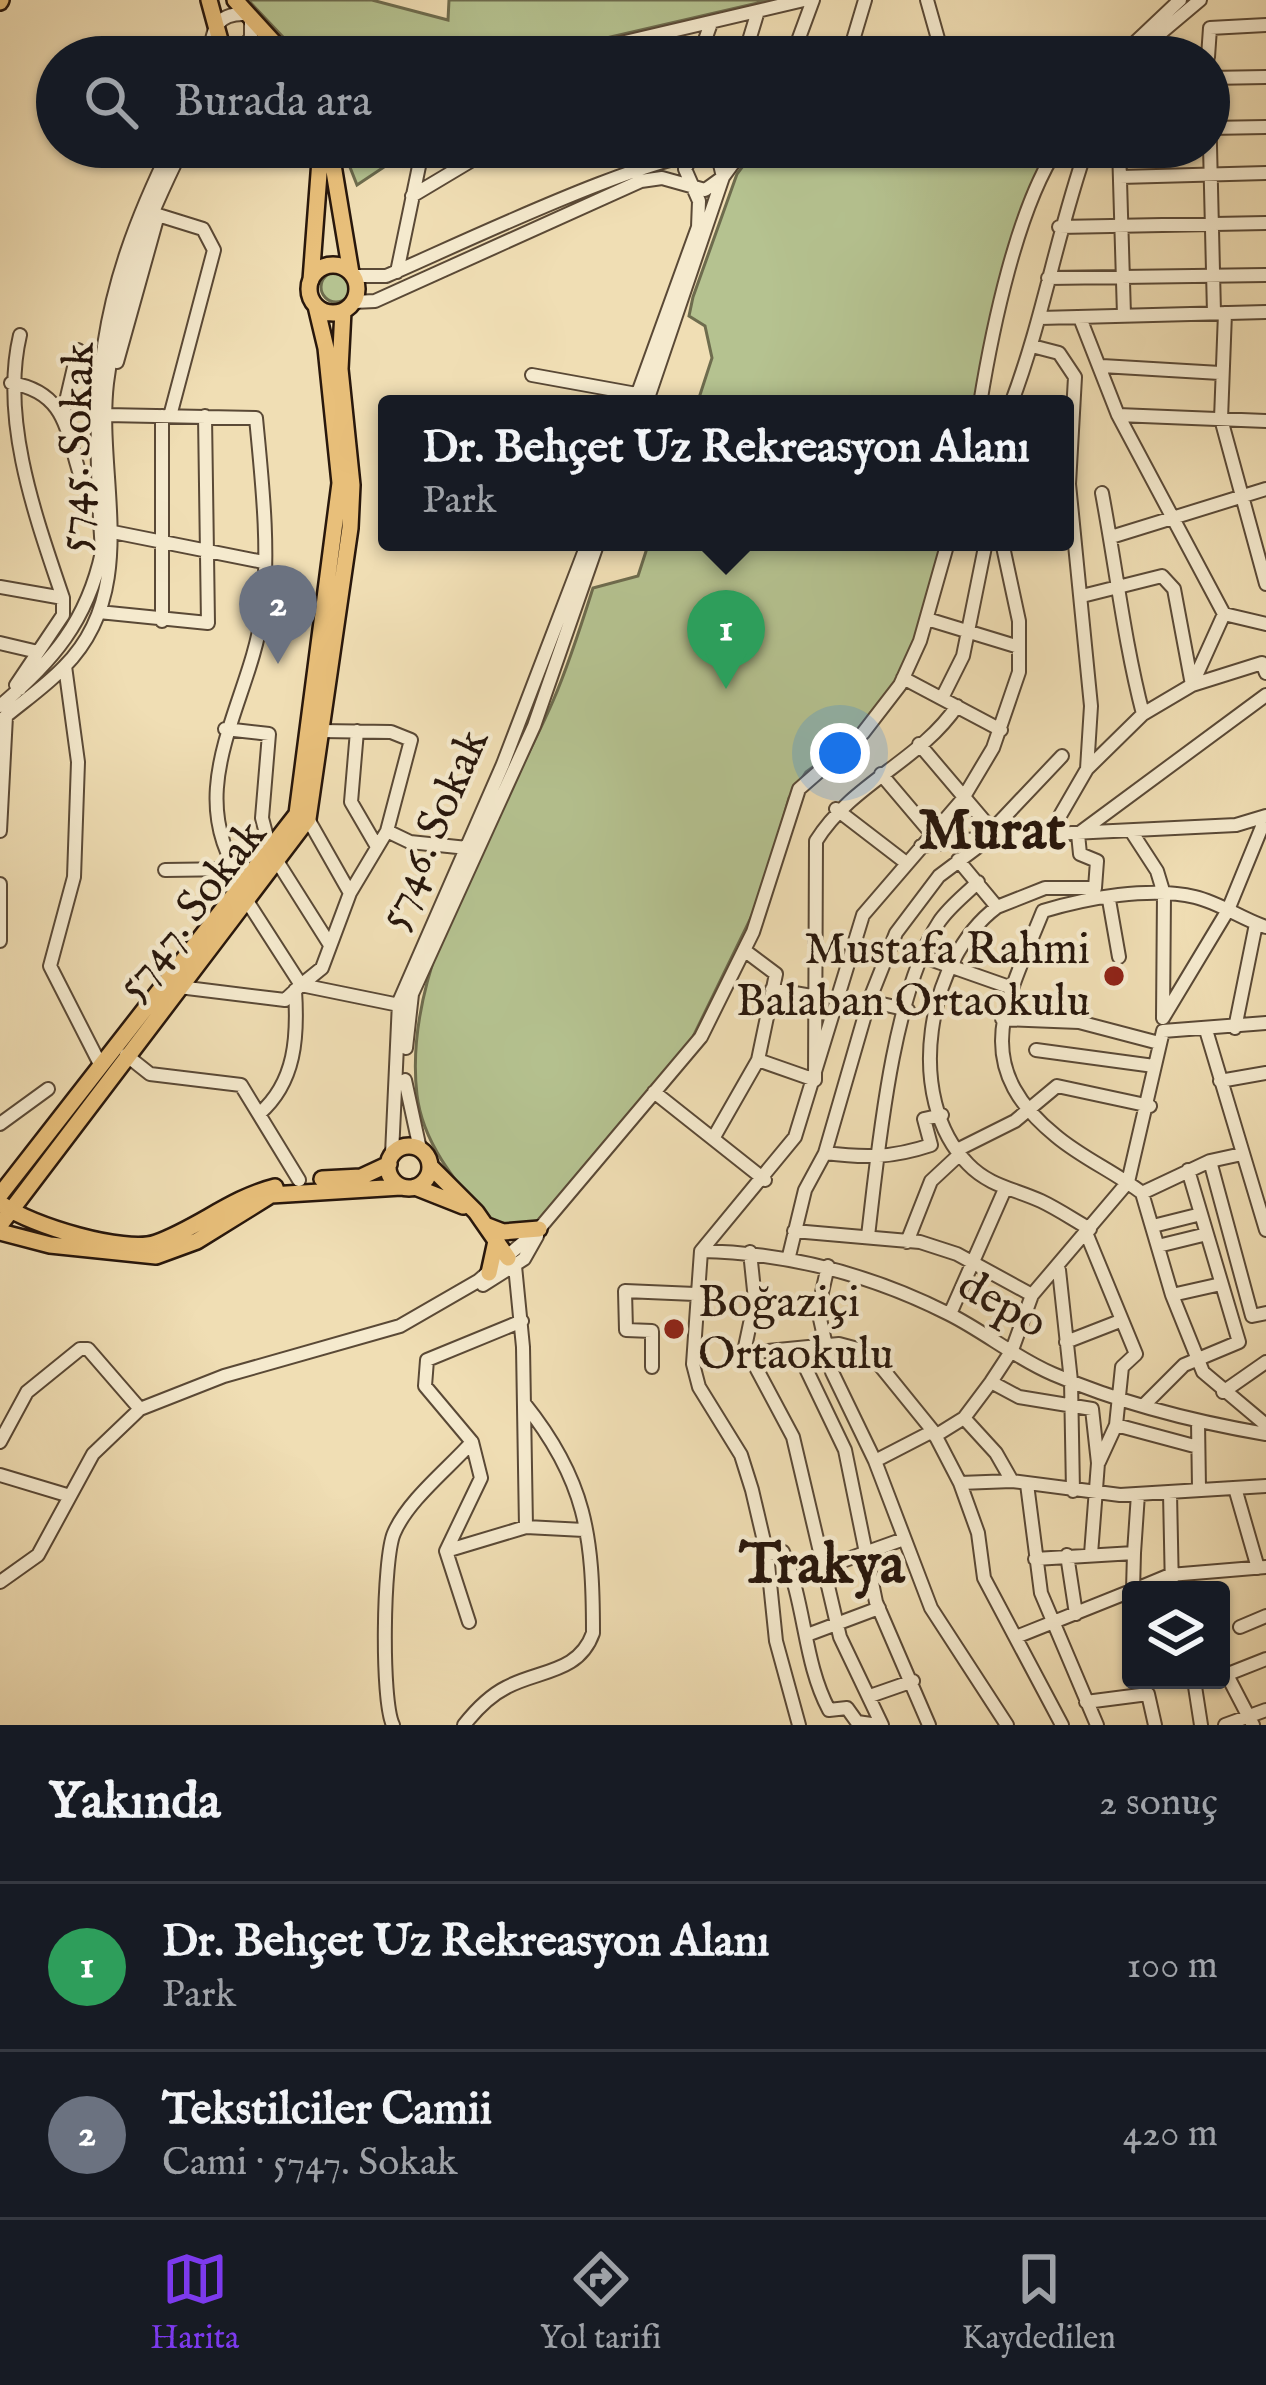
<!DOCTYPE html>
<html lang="tr">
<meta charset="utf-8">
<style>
:root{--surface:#171b24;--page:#20242c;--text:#f1f3f6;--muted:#9ea1a6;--line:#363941;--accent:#7c3aed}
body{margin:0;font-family:"IM FELL English",serif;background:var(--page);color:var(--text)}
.controls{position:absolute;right:36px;bottom:36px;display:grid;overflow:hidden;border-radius:12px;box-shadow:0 3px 9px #0004}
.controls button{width:108px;height:108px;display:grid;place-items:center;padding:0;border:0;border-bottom:3px solid var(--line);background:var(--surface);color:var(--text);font:60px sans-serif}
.you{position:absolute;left:840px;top:753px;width:42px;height:42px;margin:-30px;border:9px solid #fff;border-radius:50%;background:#1a73e8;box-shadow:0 0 0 18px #1a73e833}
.badge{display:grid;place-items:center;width:78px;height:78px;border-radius:50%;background:var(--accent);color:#fff;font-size:39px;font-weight:700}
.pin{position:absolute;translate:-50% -99px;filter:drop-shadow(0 3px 6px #0008)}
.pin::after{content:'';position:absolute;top:63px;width:42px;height:36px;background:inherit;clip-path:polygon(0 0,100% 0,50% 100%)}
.popup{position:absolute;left:378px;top:395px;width:696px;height:156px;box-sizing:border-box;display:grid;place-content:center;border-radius:12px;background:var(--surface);filter:drop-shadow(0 3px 9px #0005);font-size:39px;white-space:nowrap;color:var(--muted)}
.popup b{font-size:45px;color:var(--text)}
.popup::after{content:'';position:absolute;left:50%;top:100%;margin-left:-24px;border:24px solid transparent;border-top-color:var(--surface)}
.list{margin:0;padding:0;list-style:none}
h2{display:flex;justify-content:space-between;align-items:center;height:156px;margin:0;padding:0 48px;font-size:51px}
h2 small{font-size:39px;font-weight:400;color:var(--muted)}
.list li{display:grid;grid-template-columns:78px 1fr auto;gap:36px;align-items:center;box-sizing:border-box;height:168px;padding:0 48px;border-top:3px solid var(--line)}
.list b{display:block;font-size:45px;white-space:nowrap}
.list p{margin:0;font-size:39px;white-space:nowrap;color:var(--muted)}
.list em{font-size:39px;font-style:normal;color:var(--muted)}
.icon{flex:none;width:66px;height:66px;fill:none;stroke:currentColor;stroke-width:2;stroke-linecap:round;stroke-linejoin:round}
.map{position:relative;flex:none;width:1266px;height:1725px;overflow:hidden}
.search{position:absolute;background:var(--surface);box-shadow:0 3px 9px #0004;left:36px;right:36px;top:36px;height:132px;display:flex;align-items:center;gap:30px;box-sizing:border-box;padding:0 42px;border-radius:66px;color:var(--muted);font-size:45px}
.sheet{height:492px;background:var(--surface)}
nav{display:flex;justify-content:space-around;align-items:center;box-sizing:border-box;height:168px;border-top:3px solid var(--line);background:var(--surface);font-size:33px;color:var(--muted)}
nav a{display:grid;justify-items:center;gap:6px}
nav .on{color:var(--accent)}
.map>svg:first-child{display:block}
.green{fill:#b5c290;stroke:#6e6c4e;stroke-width:3}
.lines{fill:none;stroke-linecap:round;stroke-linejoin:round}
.minor-casing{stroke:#5a4936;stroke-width:16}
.major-casing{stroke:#28170c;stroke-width:20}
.minor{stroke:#f5eace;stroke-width:12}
.major{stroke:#e8bf7a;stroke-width:15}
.poi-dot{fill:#8f2418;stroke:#f5eace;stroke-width:4.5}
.labels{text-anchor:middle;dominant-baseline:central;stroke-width:9;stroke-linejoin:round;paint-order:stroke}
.street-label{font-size:45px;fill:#28170c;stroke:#f5eace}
.poi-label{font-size:45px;fill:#28170c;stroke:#f5eace;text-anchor:end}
.district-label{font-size:57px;font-weight:bold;fill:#28170c;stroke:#f5eace}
</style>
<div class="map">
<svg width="1266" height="1725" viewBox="0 0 1266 1725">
<rect width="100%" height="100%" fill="#f0deb4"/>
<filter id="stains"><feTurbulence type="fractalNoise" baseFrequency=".00167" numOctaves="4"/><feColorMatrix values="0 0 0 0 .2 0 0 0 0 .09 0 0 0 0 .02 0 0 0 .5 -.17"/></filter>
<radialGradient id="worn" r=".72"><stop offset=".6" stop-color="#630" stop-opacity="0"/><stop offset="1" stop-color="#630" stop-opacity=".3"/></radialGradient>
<path class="green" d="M248,0H372L448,20L449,0H771L524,57H302Z
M342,147H414L357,185Z
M757,147H1050L1035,178L974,404H697L712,358L705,326L689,316L693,297L737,174Z
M321 287a15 15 0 1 1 30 0a15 15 0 1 1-30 0Z
M649,542H948L901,678L859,733L806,772L789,798L761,897L689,1045L541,1223L494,1228C462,1189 423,1147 417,1095C401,960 502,820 553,701C569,664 581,626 593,588L638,576Z"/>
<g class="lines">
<g class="minor-casing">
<path id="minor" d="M927,0L942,53
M1126,51L1180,0
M209,57C213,32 214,13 245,14
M233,57L251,38V20
M561,57L804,0
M699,57L711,23
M744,57L758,11
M792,57L813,0
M848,57L865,0
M913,57L974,50L1012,57
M1106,57L1143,48L1200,0
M1208,57L1210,28L1266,25
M1209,78L1266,77
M1209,104L1214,313
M1209,128L1266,127
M1119,147L1124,315
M1120,177L1266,173
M412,196L494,147
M158,215L203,229L214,250L170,416
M1059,227L1266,223
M397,272L423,147
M353,276H386C437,255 682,136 718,156L723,177
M1048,278L1266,275
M354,302L375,301L641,181L662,178L705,190L723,177
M1225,313L1221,419L1266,584
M1040,318L1266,312
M1080,318L1118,415L1224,614L1266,624
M20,335C0,420 36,518 63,598
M1032,346L1059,353L1075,377L1069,484L1091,706L1087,769L1050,833
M117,362L158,215L152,212
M1102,366L1220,373
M532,375L642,395
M11,383C84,395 61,461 97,508
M634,404L698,227L699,201L685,169L694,152
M646,404L723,177L745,147
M980,404C992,330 1017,208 1058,147
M1011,404C1043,320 1057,232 1087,147
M63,414L78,350
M106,415L256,418C262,481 270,550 262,614C250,704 178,791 244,882
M1118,415L1266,421
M162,416V621
M1102,493C1116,567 1124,641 1143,714
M113,532L263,562
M1111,537L1266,489
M0,587L63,598V615L16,685L20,689
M1082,596L1162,576L1174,589L1192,685L1262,663L1266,673
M99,612L208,623L205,416
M927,619L1019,647
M0,643L38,652
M65,666L78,762L74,877L50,966L101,1066
M903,678L1001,730
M942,698L963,656L986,542
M0,706C53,661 87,621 102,552C91,385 96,300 171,147
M0,721C21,703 45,687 64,667C142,589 96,478 107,383C118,291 142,230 183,147
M225,729L269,734L262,818L270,849
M357,731L351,802L376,845
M919,744L992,830L991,837L921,846
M1088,768L1143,714L1192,685L1224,614
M881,774L931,833
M836,809L905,862
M308,819L350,893
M992,830L1062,756
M0,831L6,716
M387,831L410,842L467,848
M1131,831L1157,871L1164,894L1163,1018
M958,860L997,907C927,959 903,1098 968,1164C989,1186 1015,1189 1041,1201C1058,1209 1074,1220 1090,1229
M277,861L330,945
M165,870L235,869
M0,884V941
M1109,900L1119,957
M247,901L301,985L322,968L350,893L387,831L411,740L391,732L321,731
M997,907L1045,888H1095L1097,861L1080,854L1078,834L1266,695
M1266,927C1242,919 1220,903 1195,897C1151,886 1086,898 1043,911C1008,999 966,1063 1056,1136C1082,1158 1115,1172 1142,1193L1172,1295L1203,1372L1266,1425
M921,956L1012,988
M179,987L285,1000L301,985L399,1005
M772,989L817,997
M869,1001L908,1010
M1163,1018L1228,910L1266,817
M1002,1019L1079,1022L1159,1043
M1235,1028L1256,924
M1206,1030L1266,1230
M406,1048L412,994L534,726L598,542
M1036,1050L1154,1066
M126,1055L150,1074L241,1085L299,1180
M758,1060L815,1080L816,841C852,783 920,761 957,706
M405,1080L420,1149
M1220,1081L1266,1073
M654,1092L765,1180
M259,1114C296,1082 298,1036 295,990
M0,1124L48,1089
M714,1137L758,1060L776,974L744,950
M957,1150L1015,1121L1057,1086L1150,1106
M825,1153C865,1158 892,1158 931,1145L924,1119L942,1115
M392,1154L399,1002L503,764L588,542
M1210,1161L1252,1316L1266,1313
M1142,1193L1210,1161L1242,1154
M1153,1226L1201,1214
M794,1231L920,1242L957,1254L1032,1295
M1087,1235L1136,1354L1122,1367L1116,1425L1099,1462
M868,1236C878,1152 892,994 939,922C949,907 965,895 978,882
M907,1242L931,1181L960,1154
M1158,1246L1207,1234
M701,1251L795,1137L863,915L962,800L993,748L1019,672V621L1002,542
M701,1251C789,1253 870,1274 949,1314C985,1332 1017,1359 1053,1374C1120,1403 1195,1422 1266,1434
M701,1251L693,1364L699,1387L741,1455L752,1490L767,1554L776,1641L799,1725
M750,1252L755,1300L745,1347L793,1437L840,1637L882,1725
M789,1256L805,1190L825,1153L869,1001L896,933L939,876L991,837L1236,825L1266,816
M508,1258L515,1266L523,1347L526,1527
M828,1266L818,1310L832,1372L875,1461L931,1608L1007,1725
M1059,1270L1071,1381L1073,1491
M483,1285L524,1259L537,1236
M1172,1295L1221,1284
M950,1314L1005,1189
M1066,1342L1120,1321
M798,1352L845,1450L876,1602L929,1725
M747,1353L839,1344L869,1352L933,1431L960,1483L978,1533L984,1578L1062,1725
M652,1367V1331L626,1330L625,1291L695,1294
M991,1382L1019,1397L1092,1409L1098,1463L1091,1554
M1223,1392L1266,1362
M1145,1404L1184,1365L1239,1342L1188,1170
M964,1418L996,1453L1012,1481
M1198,1422L1199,1488
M1116,1425L1198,1447
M935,1436L964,1418L991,1382L1012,1350L1032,1295L1128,1182L1163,1031L1266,1023
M0,1442L27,1392L80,1349H88L140,1409
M875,1461L933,1431
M0,1475L70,1496
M960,1483L1012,1481L1120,1495L1266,1486
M1027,1484L1041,1593L1097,1725
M1235,1488L1258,1568
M1170,1493L1172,1590
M446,1551L526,1527L584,1530
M1134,1553L1138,1494
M767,1554L783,1552C806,1604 803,1661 829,1710L847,1708L857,1722L878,1725
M1067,1555L1076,1614
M1035,1559L1134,1553L1133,1590
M795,1578L901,1540
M0,1582L38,1555L93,1454L140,1409L224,1376L400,1326L478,1281L539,1229L701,1037L753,932L799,789L863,733L900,685L920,641L948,542
M1134,1590L1170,1575L1266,1567
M469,1622L446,1551L481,1478L472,1442
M1240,1627L1266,1616
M807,1635L879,1608
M1016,1637L1131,1591
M1227,1675L1253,1725
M1223,1676L1266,1659
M1194,1680L1201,1725
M870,1696L913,1681
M1086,1702L1148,1694L1155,1725
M393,1725C381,1701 383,1558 394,1533C408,1500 449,1468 472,1442L425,1386L427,1360L522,1321
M464,1725C475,1711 491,1695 507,1687C539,1670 579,1673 593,1633C593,1536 586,1480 524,1403
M1225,1725L1266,1710"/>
</g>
<g class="major-casing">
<path id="major" d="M209,0L221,44L268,57
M235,0L287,57
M0,2L1,0
M330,147L351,273
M309 289a24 24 0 1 1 48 0a24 24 0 1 1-48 0Z
M311,280L321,147
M388 1167a21 21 0 1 1 42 0a21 21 0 1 1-42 0Z
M430,1166L476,1212L508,1258
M322,1179L361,1177L389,1164
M415,1187L463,1206
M0,1195L297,814L340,483L326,348L316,306
M3,1205C30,1225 125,1254 156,1243C198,1228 231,1198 275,1187
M0,1225L308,819L350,528L352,485L340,369L343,311
M485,1225L503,1232L539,1229
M0,1232L50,1245L156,1256L197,1241L271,1195L401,1187
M489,1273L496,1241"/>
</g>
<use href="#minor" class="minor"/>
<use href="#major" class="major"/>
</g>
<g class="poi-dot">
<circle cx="1114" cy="976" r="12"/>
<circle cx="674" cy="1329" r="12"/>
</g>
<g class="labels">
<g class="street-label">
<text transform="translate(77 447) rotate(-88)">5745. Sokak</text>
<text transform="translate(434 829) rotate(-66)">5746. Sokak</text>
<text transform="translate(192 910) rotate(-52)">5747. Sokak</text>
<text transform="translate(1002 1305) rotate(29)">depo</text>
</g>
<g class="poi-label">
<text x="1090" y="950">Mustafa Rahmi<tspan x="1090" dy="52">Balaban Ortaokulu</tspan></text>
<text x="698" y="1303" text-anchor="start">Boğaziçi<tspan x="698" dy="52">Ortaokulu</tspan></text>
</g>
<g class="district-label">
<text x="992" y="832">Murat</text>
<text x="822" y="1566">Trakya</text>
</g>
</g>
<rect width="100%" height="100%" filter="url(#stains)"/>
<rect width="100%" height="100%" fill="url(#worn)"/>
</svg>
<div class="controls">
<button><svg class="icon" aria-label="layers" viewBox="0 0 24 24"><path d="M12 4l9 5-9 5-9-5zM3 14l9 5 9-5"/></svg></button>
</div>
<div class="you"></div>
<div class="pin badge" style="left:726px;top:689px;background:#2e9e5b">1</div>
<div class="popup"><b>Dr. Behçet Uz Rekreasyon Alanı</b>Park</div>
<div class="pin badge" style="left:278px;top:664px;background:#6b7280">2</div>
<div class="search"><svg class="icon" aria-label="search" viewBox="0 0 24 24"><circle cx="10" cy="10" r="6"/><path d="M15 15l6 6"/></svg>Burada ara</div>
</div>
<section class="sheet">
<h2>Yakında<small>2 sonuç</small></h2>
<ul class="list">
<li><span class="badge" style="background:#2e9e5b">1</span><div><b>Dr. Behçet Uz Rekreasyon Alanı</b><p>Park</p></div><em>100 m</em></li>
<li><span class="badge" style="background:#6b7280">2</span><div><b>Tekstilciler Camii</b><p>Cami · 5747. Sokak</p></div><em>420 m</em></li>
</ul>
</section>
<nav>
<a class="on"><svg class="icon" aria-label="map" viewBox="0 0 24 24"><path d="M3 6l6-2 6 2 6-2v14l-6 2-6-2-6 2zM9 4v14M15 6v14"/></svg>Harita</a>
<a><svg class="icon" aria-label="directions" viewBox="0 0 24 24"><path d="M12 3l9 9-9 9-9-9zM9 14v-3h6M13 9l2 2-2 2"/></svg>Yol tarifi</a>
<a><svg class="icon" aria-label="saved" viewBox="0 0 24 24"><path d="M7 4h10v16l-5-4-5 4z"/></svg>Kaydedilen</a>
</nav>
